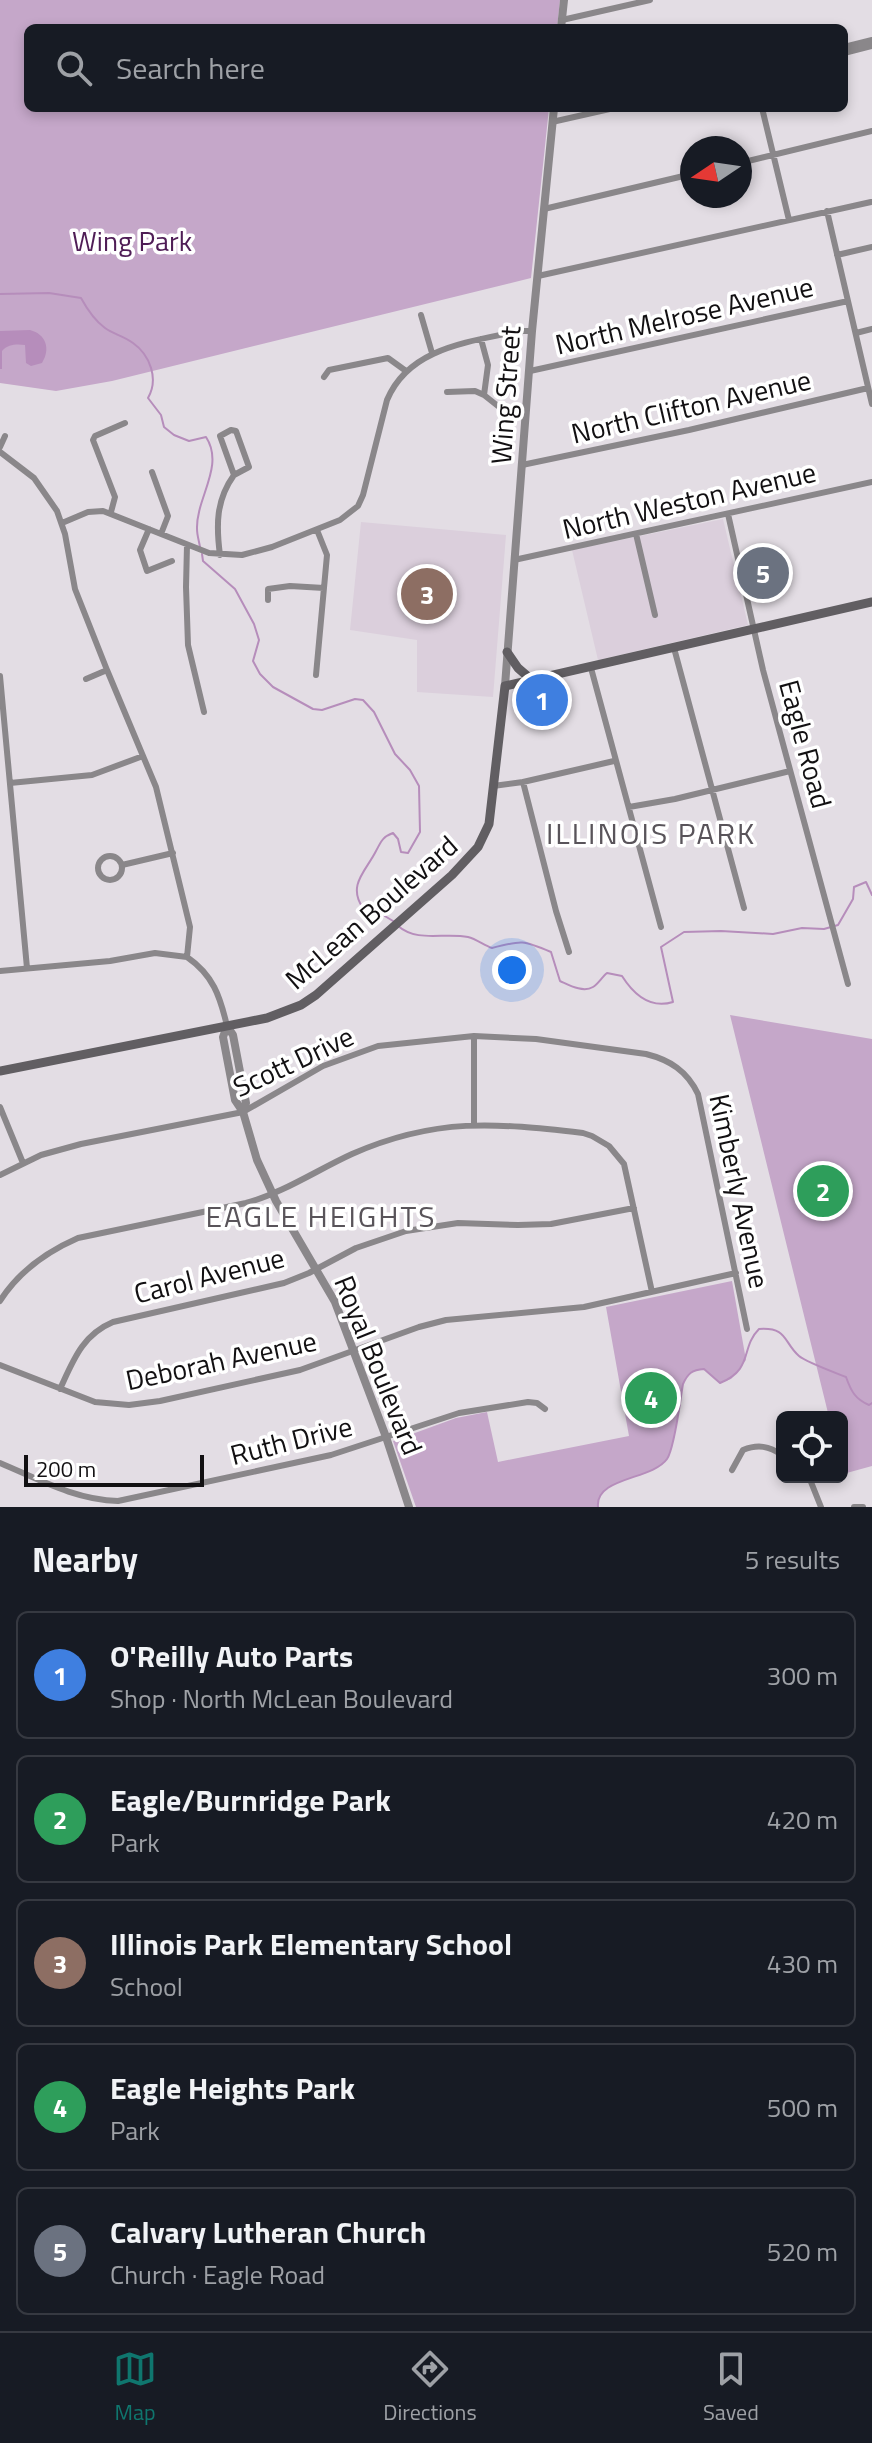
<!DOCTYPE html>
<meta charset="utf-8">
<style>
:root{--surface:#171b24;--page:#242831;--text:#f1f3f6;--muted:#9ea1a6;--line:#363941;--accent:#0f766e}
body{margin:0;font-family:"Titillium Web",sans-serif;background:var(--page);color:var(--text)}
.controls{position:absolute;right:24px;bottom:24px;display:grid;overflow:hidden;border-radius:12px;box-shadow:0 4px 12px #0003}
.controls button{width:72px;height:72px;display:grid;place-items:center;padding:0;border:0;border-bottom:2px solid var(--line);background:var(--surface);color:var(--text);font:40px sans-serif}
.compass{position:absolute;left:680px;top:136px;width:72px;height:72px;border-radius:50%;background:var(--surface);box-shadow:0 4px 12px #0003;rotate:257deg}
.scale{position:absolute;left:24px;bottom:20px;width:180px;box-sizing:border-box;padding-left:8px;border:4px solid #121012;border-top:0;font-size:22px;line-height:28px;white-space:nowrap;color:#121012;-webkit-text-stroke:6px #fff;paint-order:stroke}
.you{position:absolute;left:512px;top:970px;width:28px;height:28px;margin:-20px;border:6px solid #fff;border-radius:50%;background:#1a73e8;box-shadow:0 0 0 12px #1a73e833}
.badge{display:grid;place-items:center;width:52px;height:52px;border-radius:50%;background:var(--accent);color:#fff;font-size:26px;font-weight:700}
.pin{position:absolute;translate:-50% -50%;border:4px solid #fff;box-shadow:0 2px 8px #0006}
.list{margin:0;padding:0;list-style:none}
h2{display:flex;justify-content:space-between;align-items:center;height:104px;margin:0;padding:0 32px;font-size:34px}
h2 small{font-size:26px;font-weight:400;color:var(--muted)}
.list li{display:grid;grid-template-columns:52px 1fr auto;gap:24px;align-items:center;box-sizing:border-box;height:128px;margin:0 16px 16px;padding:0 16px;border:2px solid var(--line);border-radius:12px}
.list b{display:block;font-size:30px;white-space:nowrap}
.list p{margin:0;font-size:26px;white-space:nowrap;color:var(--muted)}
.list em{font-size:26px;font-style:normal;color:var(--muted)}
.icon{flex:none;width:44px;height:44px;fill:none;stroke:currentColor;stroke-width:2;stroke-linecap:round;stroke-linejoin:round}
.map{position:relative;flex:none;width:872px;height:1507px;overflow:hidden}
.search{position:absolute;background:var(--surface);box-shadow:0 4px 12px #0003;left:24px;right:24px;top:24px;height:88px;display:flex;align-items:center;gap:20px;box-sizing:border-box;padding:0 28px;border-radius:12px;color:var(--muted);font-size:30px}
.sheet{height:824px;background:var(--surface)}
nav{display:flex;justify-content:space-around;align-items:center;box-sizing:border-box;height:112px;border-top:2px solid var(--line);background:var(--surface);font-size:22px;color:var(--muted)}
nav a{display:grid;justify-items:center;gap:4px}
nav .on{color:var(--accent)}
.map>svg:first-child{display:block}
.built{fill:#dbcfdc}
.green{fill:#c5a7c9}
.water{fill:#b68dbb}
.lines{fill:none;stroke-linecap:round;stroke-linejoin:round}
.stream{stroke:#b68dbb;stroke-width:2}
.minor{stroke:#8a878a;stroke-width:6}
.tertiary{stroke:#8a878a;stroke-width:8}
.secondary{stroke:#615e62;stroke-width:9}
.labels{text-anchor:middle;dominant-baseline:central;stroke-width:7;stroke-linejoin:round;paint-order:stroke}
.park-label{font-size:28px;fill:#4f1d56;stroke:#fff}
.street-label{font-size:28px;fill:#121012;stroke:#fff}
.neighbourhood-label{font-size:30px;letter-spacing:2px;fill:#59545a;stroke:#fff}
</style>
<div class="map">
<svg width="872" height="1507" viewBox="0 0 872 1507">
<rect width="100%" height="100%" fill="#e3dde4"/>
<path class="built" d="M723,519L748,625L598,660L572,550Z
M361,522L506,535L493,697L417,692V640L350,630Z"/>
<path class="green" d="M0,0H560L557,28H28V108H549L531,278L112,381L56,391L0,383Z
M730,1015L872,1039V1466L843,1474L842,1417H829Z
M732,1281L746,1360L731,1379L720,1383L704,1369C692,1370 688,1373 683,1384C680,1400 675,1448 667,1459C652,1480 595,1477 598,1507H416L393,1441L456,1418L487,1412L498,1462L629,1436L606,1307Z"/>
<path class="water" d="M30,330C46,334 51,349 42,363L31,366L26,363L25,345C17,344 8,344 2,351V369H0V331Z"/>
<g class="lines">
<path class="stream" d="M0,294L49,293L81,298C87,309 94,320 105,328C113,334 124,336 133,343C150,355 159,379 148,398L161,415L164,427L174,435L189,441L206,437C225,466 196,498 197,529C197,535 199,541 200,547
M202,554L203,561L235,589L254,624L259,640L253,661L260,674L273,687L313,709L322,710L355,699L363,700L374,712L395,754L410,770L419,786L420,832L408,853L401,852L398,839L393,833C382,837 381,842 376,851C366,871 347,885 363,908L375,910L393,921
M398,926C418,943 444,932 468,937C476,939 484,945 492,948C522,940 523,940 551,952L560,981C569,985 583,993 593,987C598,984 602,977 607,973L622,976C634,995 650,1009 673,1002L661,947L684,932L721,931L773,934L802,928L824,929L838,925L853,899L854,887L866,882L872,895
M598,1507C595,1477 652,1480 667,1459C675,1447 680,1400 683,1384C688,1373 692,1370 704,1369L720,1383C754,1369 740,1348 759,1329C788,1327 783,1342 799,1356C806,1362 836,1373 846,1377C851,1391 855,1399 869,1405L872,1403"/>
<path class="minor" d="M562,20L650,0
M844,47L872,40
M844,53L872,46
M762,108L789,220
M552,122L614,108
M740,163L872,131
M544,209L692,174
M827,211L872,404
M837,255L872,247
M538,276L871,202
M421,315L432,353
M856,333L872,329
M481,339L488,365L484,395L508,414
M530,371L848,301
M324,377L329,370L388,358L406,371
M447,392L475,391L484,395
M231,430L236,431L249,467L234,475L220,436Z
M0,447L5,436
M0,452L34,478L57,511L65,534L75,589L107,670
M522,465L689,430L868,388
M152,472L168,516L161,534
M111,512L115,497L93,440L95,436L125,423
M728,514L763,670L848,984
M62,523L88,512L103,511L209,553L242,555L272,547L340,520L358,506L363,495L387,400C409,347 470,342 519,331H532
M149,529L140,550L147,571L172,561
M636,534L655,615
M187,545L186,587L188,645L204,712
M220,555C216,525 216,500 234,475
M514,560L872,482
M268,600V589L290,586L324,588
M674,648L744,908
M591,668L661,927
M316,675L327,555L317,530
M0,676L27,968
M86,679L107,670L156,787L190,927L187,957C213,975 220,996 227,1026
M523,782L556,911L569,952
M10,783L92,775L143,756
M493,786L523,782L614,761
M629,807L675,799L790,771
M98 868a12 12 0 1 1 24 0a12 12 0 1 1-24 0Z
M122,865L173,853
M0,971L110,961L155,953L187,957
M0,1107L23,1163
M474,1124V1036
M0,1175L41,1155L81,1144L243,1112L323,1066L378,1046L474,1036L536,1039L646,1054C670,1060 687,1071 698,1094L747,1329
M0,1301C19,1271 46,1252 78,1238L246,1203C283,1193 317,1170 352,1154C436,1117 495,1123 583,1133L592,1136L609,1146L624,1164L652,1292
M0,1365L95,1402L129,1405L160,1401L300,1370L419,1327L446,1320L584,1307L736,1273
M60,1389C73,1361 82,1335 113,1322L284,1283L309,1273L356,1248L406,1231L458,1223L518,1225L551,1224L634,1208
M0,1463C38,1479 76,1500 118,1501L331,1455L459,1413L528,1402L537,1403L545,1409
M732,1470L743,1450C758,1444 769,1446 782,1455
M809,1477L821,1507
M854,1507H863"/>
<path class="tertiary" d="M561,28L564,0
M505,686L532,331L554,108
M227,1026L233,1035L246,1103L243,1112L257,1160L276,1201L335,1302L386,1437L409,1507
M227,1026L223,1037L235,1100L243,1112"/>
<path class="secondary" d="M507,652L518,668L533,681
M0,1071L267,1018L301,1005L316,995L452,875L478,847L489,824L505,686L872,602"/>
</g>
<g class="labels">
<g class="park-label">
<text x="132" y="240">Wing Park</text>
</g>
<g class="street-label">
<text transform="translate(684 315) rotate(-13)">North Melrose Avenue</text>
<text transform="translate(505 395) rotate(-86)">Wing Street</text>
<text transform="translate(691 406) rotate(-13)">North Clifton Avenue</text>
<text transform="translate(689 500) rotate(-13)">North Weston Avenue</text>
<text transform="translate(806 744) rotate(75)">Eagle Road</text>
<text transform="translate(371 912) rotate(-41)">McLean Boulevard</text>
<text transform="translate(293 1061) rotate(-25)">Scott Drive</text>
<text transform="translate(740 1191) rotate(78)">Kimberly Avenue</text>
<text transform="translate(209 1275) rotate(-14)">Carol Avenue</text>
<text transform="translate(221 1360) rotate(-12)">Deborah Avenue</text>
<text transform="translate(379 1365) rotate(68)">Royal Boulevard</text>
<text transform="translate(291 1440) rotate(-14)">Ruth Drive</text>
</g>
<g class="neighbourhood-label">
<text x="651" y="833">ILLINOIS PARK</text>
<text x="321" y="1216">EAGLE HEIGHTS</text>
</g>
</g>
</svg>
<div class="controls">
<button><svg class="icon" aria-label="locate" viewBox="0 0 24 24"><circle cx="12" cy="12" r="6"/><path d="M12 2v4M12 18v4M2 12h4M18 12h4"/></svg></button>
</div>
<svg class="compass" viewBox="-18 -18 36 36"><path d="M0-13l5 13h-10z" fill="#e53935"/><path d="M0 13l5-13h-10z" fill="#9ea1a6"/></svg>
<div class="scale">200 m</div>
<div class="you"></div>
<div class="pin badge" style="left:542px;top:700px;background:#3f7fe0">1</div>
<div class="pin badge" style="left:823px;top:1191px;background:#2e9e5b">2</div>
<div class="pin badge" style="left:427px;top:594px;background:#8d6e63">3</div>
<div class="pin badge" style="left:651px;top:1398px;background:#2e9e5b">4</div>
<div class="pin badge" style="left:763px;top:573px;background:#6b7280">5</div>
<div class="search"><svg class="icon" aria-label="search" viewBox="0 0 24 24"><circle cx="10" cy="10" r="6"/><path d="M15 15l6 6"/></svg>Search here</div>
</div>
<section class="sheet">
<h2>Nearby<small>5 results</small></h2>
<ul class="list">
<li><span class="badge" style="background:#3f7fe0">1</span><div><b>O'Reilly Auto Parts</b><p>Shop · North McLean Boulevard</p></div><em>300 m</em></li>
<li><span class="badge" style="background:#2e9e5b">2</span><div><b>Eagle/Burnridge Park</b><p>Park</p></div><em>420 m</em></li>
<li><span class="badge" style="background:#8d6e63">3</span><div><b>Illinois Park Elementary School</b><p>School</p></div><em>430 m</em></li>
<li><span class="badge" style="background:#2e9e5b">4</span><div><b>Eagle Heights Park</b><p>Park</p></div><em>500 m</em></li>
<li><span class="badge" style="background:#6b7280">5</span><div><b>Calvary Lutheran Church</b><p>Church · Eagle Road</p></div><em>520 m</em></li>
</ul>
</section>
<nav>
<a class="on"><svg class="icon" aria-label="map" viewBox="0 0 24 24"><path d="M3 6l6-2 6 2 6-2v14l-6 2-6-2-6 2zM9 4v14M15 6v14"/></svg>Map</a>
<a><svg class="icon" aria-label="directions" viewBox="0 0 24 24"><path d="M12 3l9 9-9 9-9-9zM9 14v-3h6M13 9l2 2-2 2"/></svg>Directions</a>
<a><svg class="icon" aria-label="saved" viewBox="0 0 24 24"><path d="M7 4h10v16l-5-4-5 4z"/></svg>Saved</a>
</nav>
